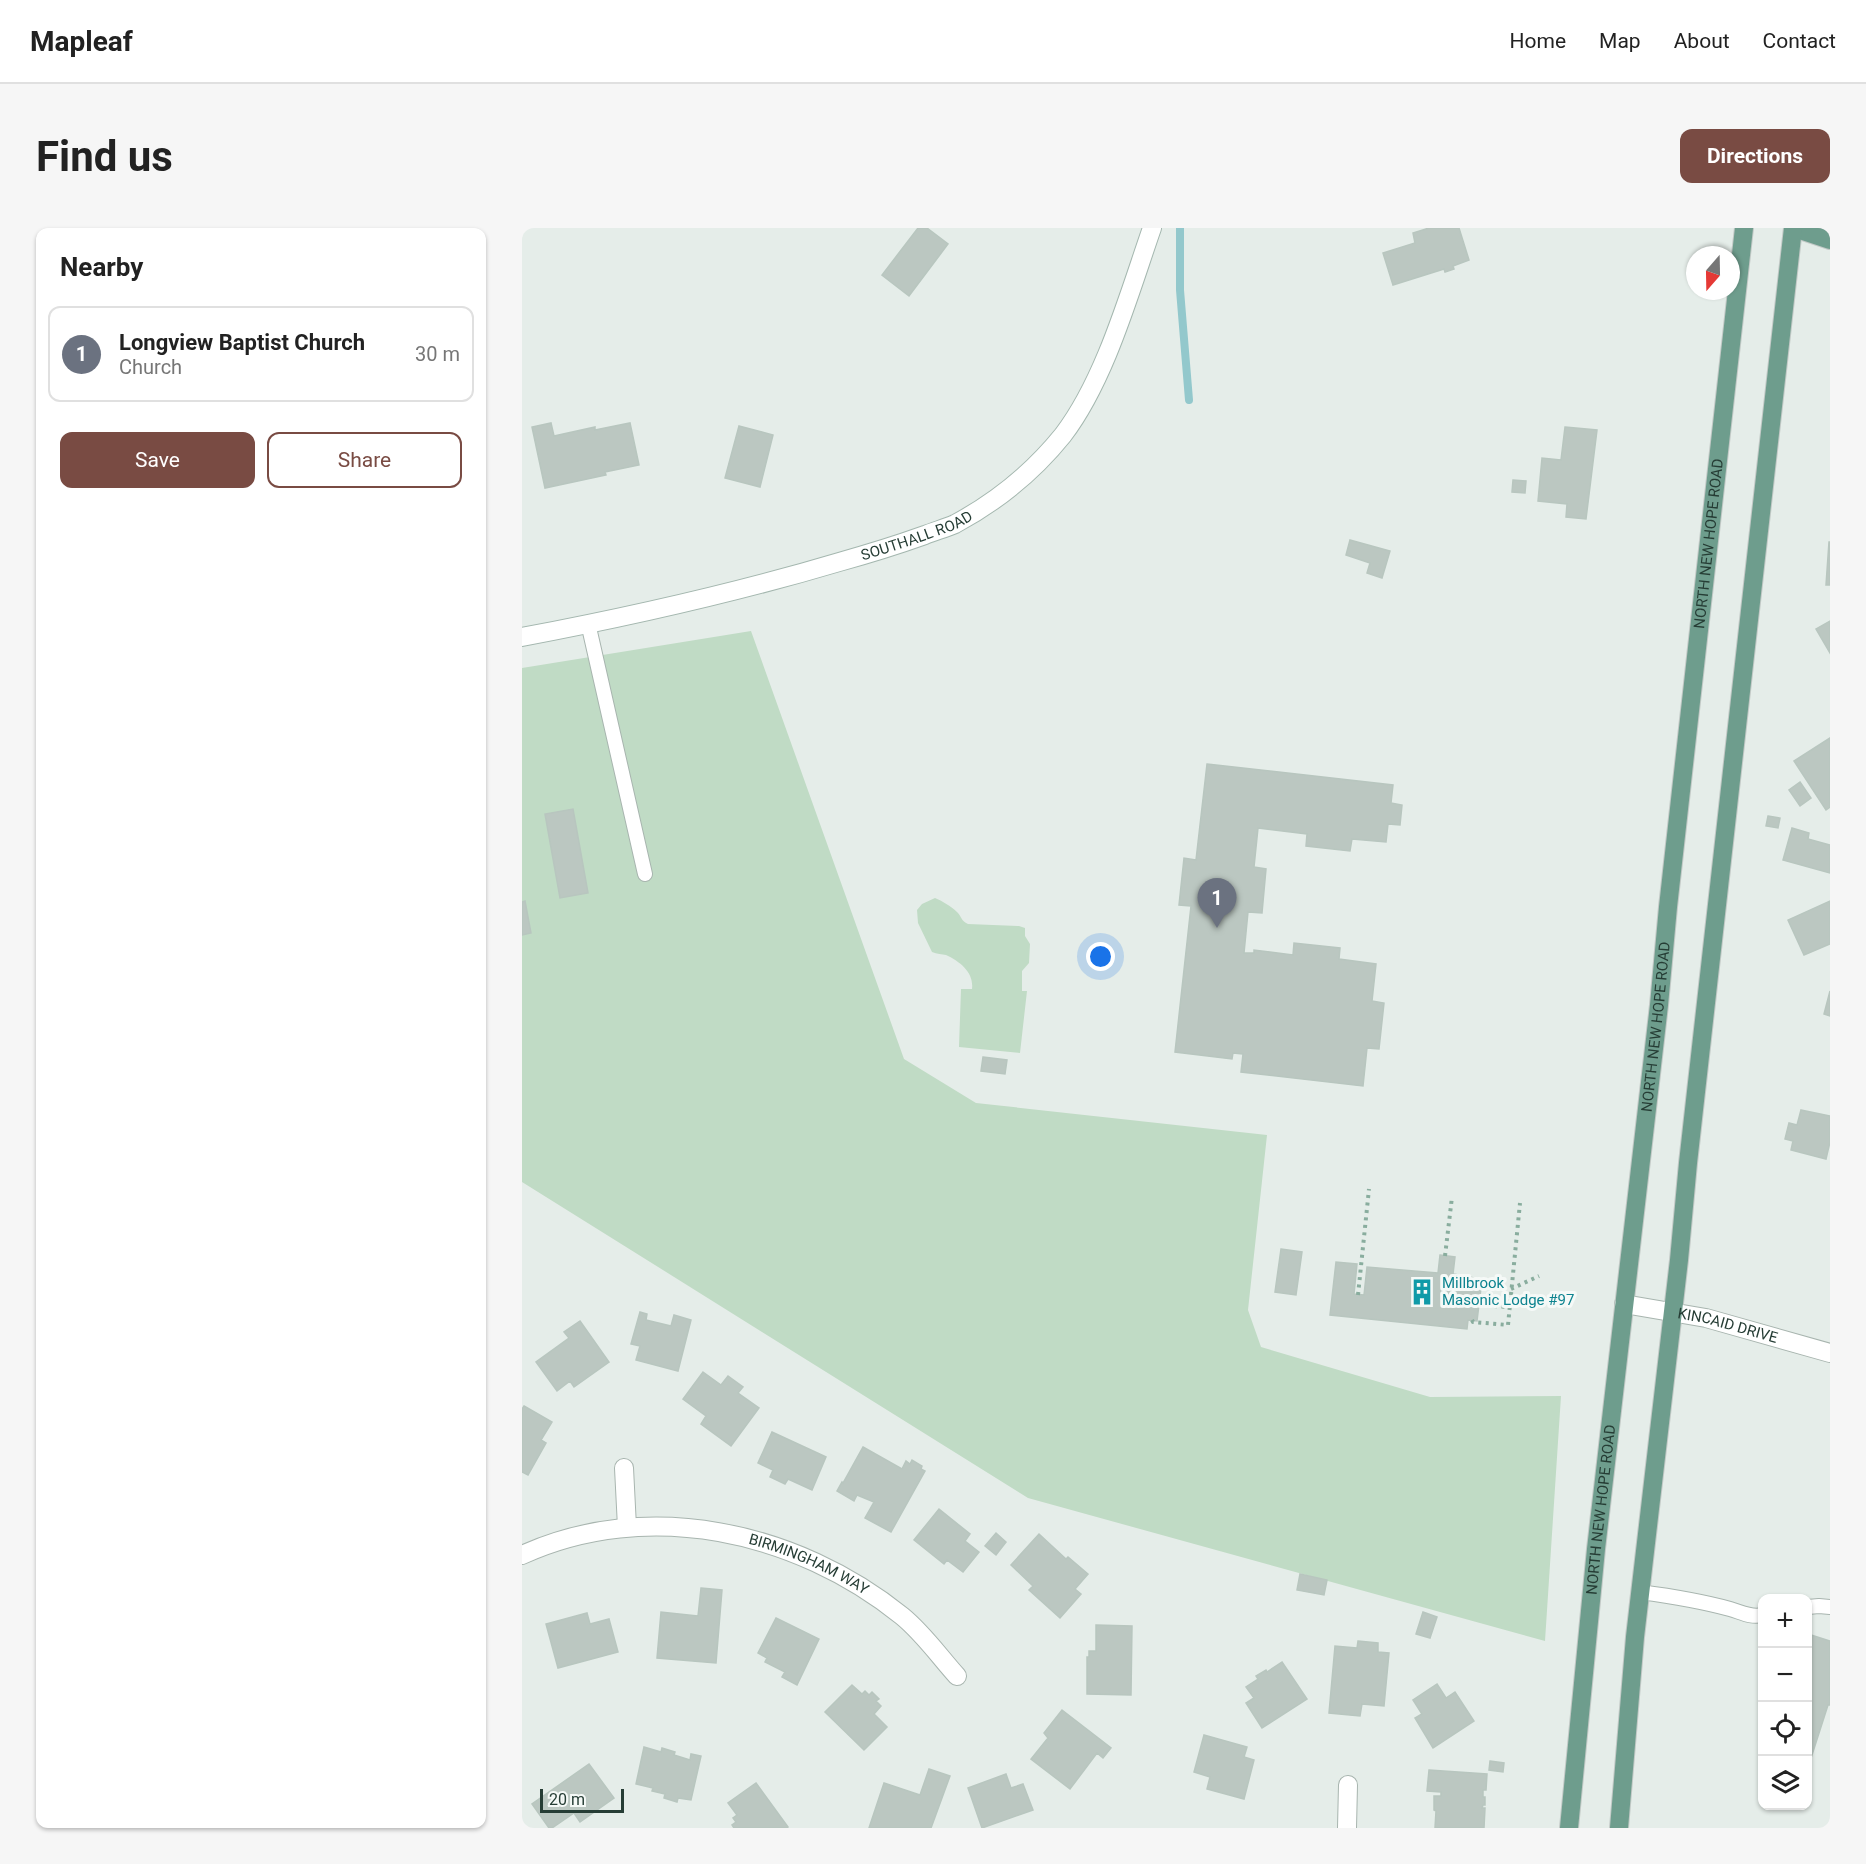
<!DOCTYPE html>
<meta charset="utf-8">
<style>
:root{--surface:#fff;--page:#f6f6f6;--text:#222;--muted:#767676;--line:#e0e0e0;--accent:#794b43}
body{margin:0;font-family:Roboto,sans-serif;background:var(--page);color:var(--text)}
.controls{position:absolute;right:18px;bottom:18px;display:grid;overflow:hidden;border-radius:12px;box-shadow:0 2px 4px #0004}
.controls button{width:54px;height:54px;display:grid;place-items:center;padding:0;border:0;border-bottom:2px solid var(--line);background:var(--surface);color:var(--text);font:30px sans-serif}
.compass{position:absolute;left:1164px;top:18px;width:54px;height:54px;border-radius:50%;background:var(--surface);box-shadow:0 2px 4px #0004;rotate:200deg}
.scale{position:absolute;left:18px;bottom:15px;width:84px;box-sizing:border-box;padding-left:6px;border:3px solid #263d35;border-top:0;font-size:16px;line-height:21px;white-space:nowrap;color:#263d35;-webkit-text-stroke:4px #f5f9f7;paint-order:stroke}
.you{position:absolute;left:579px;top:729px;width:21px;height:21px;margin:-15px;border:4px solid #fff;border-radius:50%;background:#1a73e8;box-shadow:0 0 0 9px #1a73e833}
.badge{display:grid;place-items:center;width:39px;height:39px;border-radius:50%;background:var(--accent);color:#fff;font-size:20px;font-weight:700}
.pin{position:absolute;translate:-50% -50px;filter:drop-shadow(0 2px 3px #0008)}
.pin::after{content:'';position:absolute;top:32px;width:21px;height:18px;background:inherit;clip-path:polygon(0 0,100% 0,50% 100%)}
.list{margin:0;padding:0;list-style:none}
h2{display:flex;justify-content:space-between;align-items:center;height:78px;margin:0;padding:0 24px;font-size:26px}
h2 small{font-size:20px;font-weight:400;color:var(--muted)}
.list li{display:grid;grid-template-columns:39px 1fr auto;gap:18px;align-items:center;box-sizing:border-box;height:96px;margin:0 12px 12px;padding:0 12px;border:2px solid var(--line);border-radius:12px}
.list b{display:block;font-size:22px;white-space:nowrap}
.list p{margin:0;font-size:20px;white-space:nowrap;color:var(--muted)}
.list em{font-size:20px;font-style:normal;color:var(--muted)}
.actions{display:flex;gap:12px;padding:18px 24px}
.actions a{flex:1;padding:14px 0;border:2px solid var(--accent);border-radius:12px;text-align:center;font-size:21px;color:var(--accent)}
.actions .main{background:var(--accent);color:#fff}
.icon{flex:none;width:33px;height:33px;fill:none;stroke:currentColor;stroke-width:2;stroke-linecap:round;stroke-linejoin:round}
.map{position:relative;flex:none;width:1308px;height:1600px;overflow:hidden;border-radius:12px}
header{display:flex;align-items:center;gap:36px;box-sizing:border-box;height:84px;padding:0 30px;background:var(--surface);border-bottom:2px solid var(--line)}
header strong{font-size:28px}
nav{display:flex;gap:33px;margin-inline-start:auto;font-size:21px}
.intro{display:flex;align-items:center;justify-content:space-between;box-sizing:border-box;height:144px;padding:0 36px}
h1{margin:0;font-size:42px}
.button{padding:15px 27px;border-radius:12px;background:var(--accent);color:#fff;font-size:21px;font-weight:700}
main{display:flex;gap:36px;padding:0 36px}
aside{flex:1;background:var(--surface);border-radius:12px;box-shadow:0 2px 4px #0004}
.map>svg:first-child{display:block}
.green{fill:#c0dbc5}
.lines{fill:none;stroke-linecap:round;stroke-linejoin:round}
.stream{stroke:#93c8cc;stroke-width:8}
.building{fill:#bbc7c1;stroke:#b8c6bf;stroke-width:1.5}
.lane-casing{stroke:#a8b5af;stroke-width:16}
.street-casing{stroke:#a8b5af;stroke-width:20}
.secondary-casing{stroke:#a4b7af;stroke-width:20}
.primary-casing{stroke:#c2c9c6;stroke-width:20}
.path{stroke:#89ad9e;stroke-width:4;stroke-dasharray:3 4.5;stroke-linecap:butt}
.lane{stroke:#fff;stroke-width:14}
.street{stroke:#fff;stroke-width:18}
.secondary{stroke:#fff;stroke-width:18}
.primary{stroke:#6e9d8d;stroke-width:18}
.labels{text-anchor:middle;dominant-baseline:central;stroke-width:6;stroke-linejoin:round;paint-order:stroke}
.street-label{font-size:15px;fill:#263d35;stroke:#f5f9f7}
.culture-label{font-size:15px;fill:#0d838f;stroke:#f5f9f7;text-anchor:start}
</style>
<header>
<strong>Mapleaf</strong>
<nav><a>Home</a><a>Map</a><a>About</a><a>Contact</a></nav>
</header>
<div class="intro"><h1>Find us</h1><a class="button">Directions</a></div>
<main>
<aside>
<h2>Nearby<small></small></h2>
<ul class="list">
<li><span class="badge" style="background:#6b7280">1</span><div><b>Longview Baptist Church</b><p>Church</p></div><em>30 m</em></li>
</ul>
<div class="actions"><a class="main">Save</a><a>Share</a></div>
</aside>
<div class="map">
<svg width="1308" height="1600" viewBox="0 0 1308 1600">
<rect width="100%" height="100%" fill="#e5ede9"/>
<path class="green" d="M229,403L382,831L454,875L745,907L726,1082L739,1119L908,1169L1039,1168L1023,1413L506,1270L0,954V440Z
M413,670C420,673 429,678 435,684C440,689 439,693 446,696L497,698L503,700V708L508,716L507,735L500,743V763H505L498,825L437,819L439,761H450C452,745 439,734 424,727C420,726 415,726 410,724L396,695L395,682L400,676Z"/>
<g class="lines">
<path class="stream" d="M658,0V62L667,172"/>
</g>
<path class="building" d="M396,0H405L426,16L387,68L360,47Z
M907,0H937L947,32L931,38L932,41L923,44L922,41L871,57L861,25L893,15L891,5Z
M29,195L32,208L73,199V202L108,195L117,237L83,244L84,247L23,260L10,199Z
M217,198L251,207L238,259L203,250Z
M1043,199L1075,202L1064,291L1044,289L1045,276L1016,273L1020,230L1039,232Z
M991,252L1004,253L1003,265L990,264Z
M828,312L868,323L860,350L845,345L848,335L824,327Z
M1307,314H1308V357H1304Z
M1308,393V425L1294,401Z
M1308,510V579L1304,582L1272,533Z
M685,536L871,557L869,575L880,577L878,597L866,596L864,614L830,611L828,623L784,618L785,606L736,600L732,639L744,641L740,685L726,684L722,725H732V722L771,727L772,715L818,720L817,731L854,736L850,773L862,775L857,821L845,820L841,858L719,844L721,826L711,825L710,831L653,824L669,678L657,677L662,630L674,632Z
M1278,554L1289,570L1278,578L1267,562Z
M51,581L66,665L38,670L23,586Z
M1246,588L1258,590L1256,600L1244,598Z
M1270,600L1287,605L1286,611L1308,617V645L1261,632Z
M3,673L9,705L0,707V674Z
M1308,673V716L1282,727L1266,692Z
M1308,763V788L1302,786Z
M461,829L485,832L483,846L459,843Z
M1279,882L1308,888V914L1304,931L1269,922L1271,913L1263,911L1267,895L1275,897Z
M759,1021L780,1024L774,1067L753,1064Z
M918,1027L933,1029L931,1046L949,1049L951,1050L950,1059L959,1060L955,1093L946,1092L945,1101L808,1087L814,1034L835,1036L832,1066L842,1067L845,1039L916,1045Z
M118,1084L125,1086L124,1092L149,1098L152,1087L169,1092L156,1143L114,1132L118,1118L109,1116Z
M58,1093L87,1134L52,1159L48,1153L35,1163L14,1134L47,1110L42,1104Z
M181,1144L199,1157L206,1148L221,1159L216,1165L237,1180L209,1218L179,1196L184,1188L161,1171Z
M2,1178L30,1194L19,1212L24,1215L6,1247L0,1244V1181Z
M250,1204L304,1229L290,1262L266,1251L263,1256L248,1249L251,1242L236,1235Z
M341,1219L380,1241L384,1233L388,1236L390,1232L400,1238L399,1241L403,1243L369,1304L343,1290L352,1274L335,1267L332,1273L315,1263L320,1254L321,1255Z
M417,1281L448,1306L443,1313L457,1324L441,1344L425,1332L422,1336L392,1312Z
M474,1305L484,1314L474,1327L463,1318Z
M517,1306L544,1331L546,1329L566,1346L553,1361L559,1366L538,1390L507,1362L511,1358L489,1337Z
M778,1346L805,1352L802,1367L775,1362Z
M179,1360L200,1362L194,1435L135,1430L139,1384L176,1388Z
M901,1384L915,1389L908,1410L894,1406Z
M65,1385L68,1396L87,1391L96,1424L36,1440L24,1396Z
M254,1390L297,1411L275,1457L260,1449L263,1444L243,1434L245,1430L236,1425Z
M574,1397L610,1398L609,1467L565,1466V1429H567V1423H574Z
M1286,1406L1308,1413V1477H1306L1289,1530L1286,1529Z
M836,1413L856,1415V1424L867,1425L862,1478L840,1476L838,1488L807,1485L813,1418L835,1420Z
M760,1434L785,1471L740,1500L724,1475L732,1470L724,1459L736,1451L734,1448L744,1442L745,1444Z
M915,1456L924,1470L933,1464L952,1493L911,1520L893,1490L900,1486L891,1472Z
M330,1457L340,1466L343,1463L347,1467L350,1464L357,1471L354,1473L359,1478L352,1486L365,1499L342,1522L303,1484Z
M540,1482L589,1520L581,1530L575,1525L548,1561L509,1531L526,1510L522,1505Z
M682,1507L725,1519L722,1529L732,1532L722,1571L685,1561L688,1549L672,1544Z
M122,1519L139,1524L140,1520L153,1524L152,1527L168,1532L169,1526L179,1528L169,1572L156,1570L155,1574L142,1570L143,1566L130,1563L131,1560L114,1556Z
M968,1533L982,1535L981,1544L967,1542Z
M67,1536L92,1570L58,1594L52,1585L30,1600H27L10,1576Z
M407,1541L428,1548L409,1600H347L362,1555L398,1567Z
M907,1542L965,1546L964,1562H961V1569H963V1577H961L960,1580H963L962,1600H913L914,1583L912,1582V1568H919V1564L905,1563Z
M484,1546L489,1560L501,1556L511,1582L460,1600L446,1560Z
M234,1555L266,1599L264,1600H212L210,1597L214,1594L211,1590L215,1587L206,1575Z"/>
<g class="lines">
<g class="lane-casing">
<path id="lane" d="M66,395L123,646
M1118,1364C1148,1368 1179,1373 1208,1381C1219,1384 1229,1390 1240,1387
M1286,1379L1297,1378L1308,1379"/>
</g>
<g class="street-casing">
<g id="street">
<path id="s1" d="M1102,1076L1184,1090L1308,1125"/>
<path d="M102,1240L105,1299"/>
<path id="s2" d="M0,1327C125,1270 275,1303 380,1388C401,1405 417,1428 435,1448"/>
<path d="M825,1600L826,1557"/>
</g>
</g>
<g class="secondary-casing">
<g id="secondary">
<path id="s3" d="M0,409C106,389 213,365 317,334C346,326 375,317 403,307C413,303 424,300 433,296C474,274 512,243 541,207C583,152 607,66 630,0"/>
</g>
</g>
<g class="primary-casing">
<g id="primary">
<path d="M1272,0L1308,12"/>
<path id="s4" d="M1047,1600L1074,1321L1137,777L1146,679L1222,0"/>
<path d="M1097,1600L1113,1409L1157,1032L1166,935L1271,0"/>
</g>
</g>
<path class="path" d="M923,1028L930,969
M989,1061L1017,1048
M836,1067L847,961
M957,1077L987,1079
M950,1092L951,1094L986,1097L998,975"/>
<use href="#lane" class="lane"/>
<use href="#street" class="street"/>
<use href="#secondary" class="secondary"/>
<use href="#primary" class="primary"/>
</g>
<defs>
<g id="building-bare" transform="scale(2.07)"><path d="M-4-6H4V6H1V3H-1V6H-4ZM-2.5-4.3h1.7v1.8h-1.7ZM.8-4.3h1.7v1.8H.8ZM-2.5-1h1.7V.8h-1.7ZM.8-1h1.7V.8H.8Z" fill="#0f9aa8" stroke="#f5f9f7" stroke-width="2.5" paint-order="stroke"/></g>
</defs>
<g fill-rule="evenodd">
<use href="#building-bare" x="900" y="1064"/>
</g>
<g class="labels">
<g class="street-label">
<text stroke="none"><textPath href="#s3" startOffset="408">SOUTHALL ROAD</textPath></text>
<text stroke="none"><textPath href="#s4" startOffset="1292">NORTH NEW HOPE ROAD</textPath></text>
<text stroke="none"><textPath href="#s4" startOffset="806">NORTH NEW HOPE ROAD</textPath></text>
<text stroke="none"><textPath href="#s1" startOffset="106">KINCAID DRIVE</textPath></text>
<text stroke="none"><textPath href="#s4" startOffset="320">NORTH NEW HOPE ROAD</textPath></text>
<text stroke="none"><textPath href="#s2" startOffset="297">BIRMINGHAM WAY</textPath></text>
</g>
<g class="culture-label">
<text x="920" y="1055">Millbrook<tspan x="920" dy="17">Masonic Lodge #97</tspan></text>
</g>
</g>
</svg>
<div class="controls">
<button>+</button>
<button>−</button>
<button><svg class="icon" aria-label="locate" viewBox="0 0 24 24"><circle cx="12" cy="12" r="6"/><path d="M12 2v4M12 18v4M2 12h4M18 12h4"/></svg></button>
<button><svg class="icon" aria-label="layers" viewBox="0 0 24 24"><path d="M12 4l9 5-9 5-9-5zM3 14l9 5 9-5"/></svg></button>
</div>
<svg class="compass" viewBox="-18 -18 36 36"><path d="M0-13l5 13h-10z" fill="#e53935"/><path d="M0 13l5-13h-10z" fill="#767676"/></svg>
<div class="scale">20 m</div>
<div class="you"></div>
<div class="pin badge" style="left:695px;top:700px;background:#6b7280">1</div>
</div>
</main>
